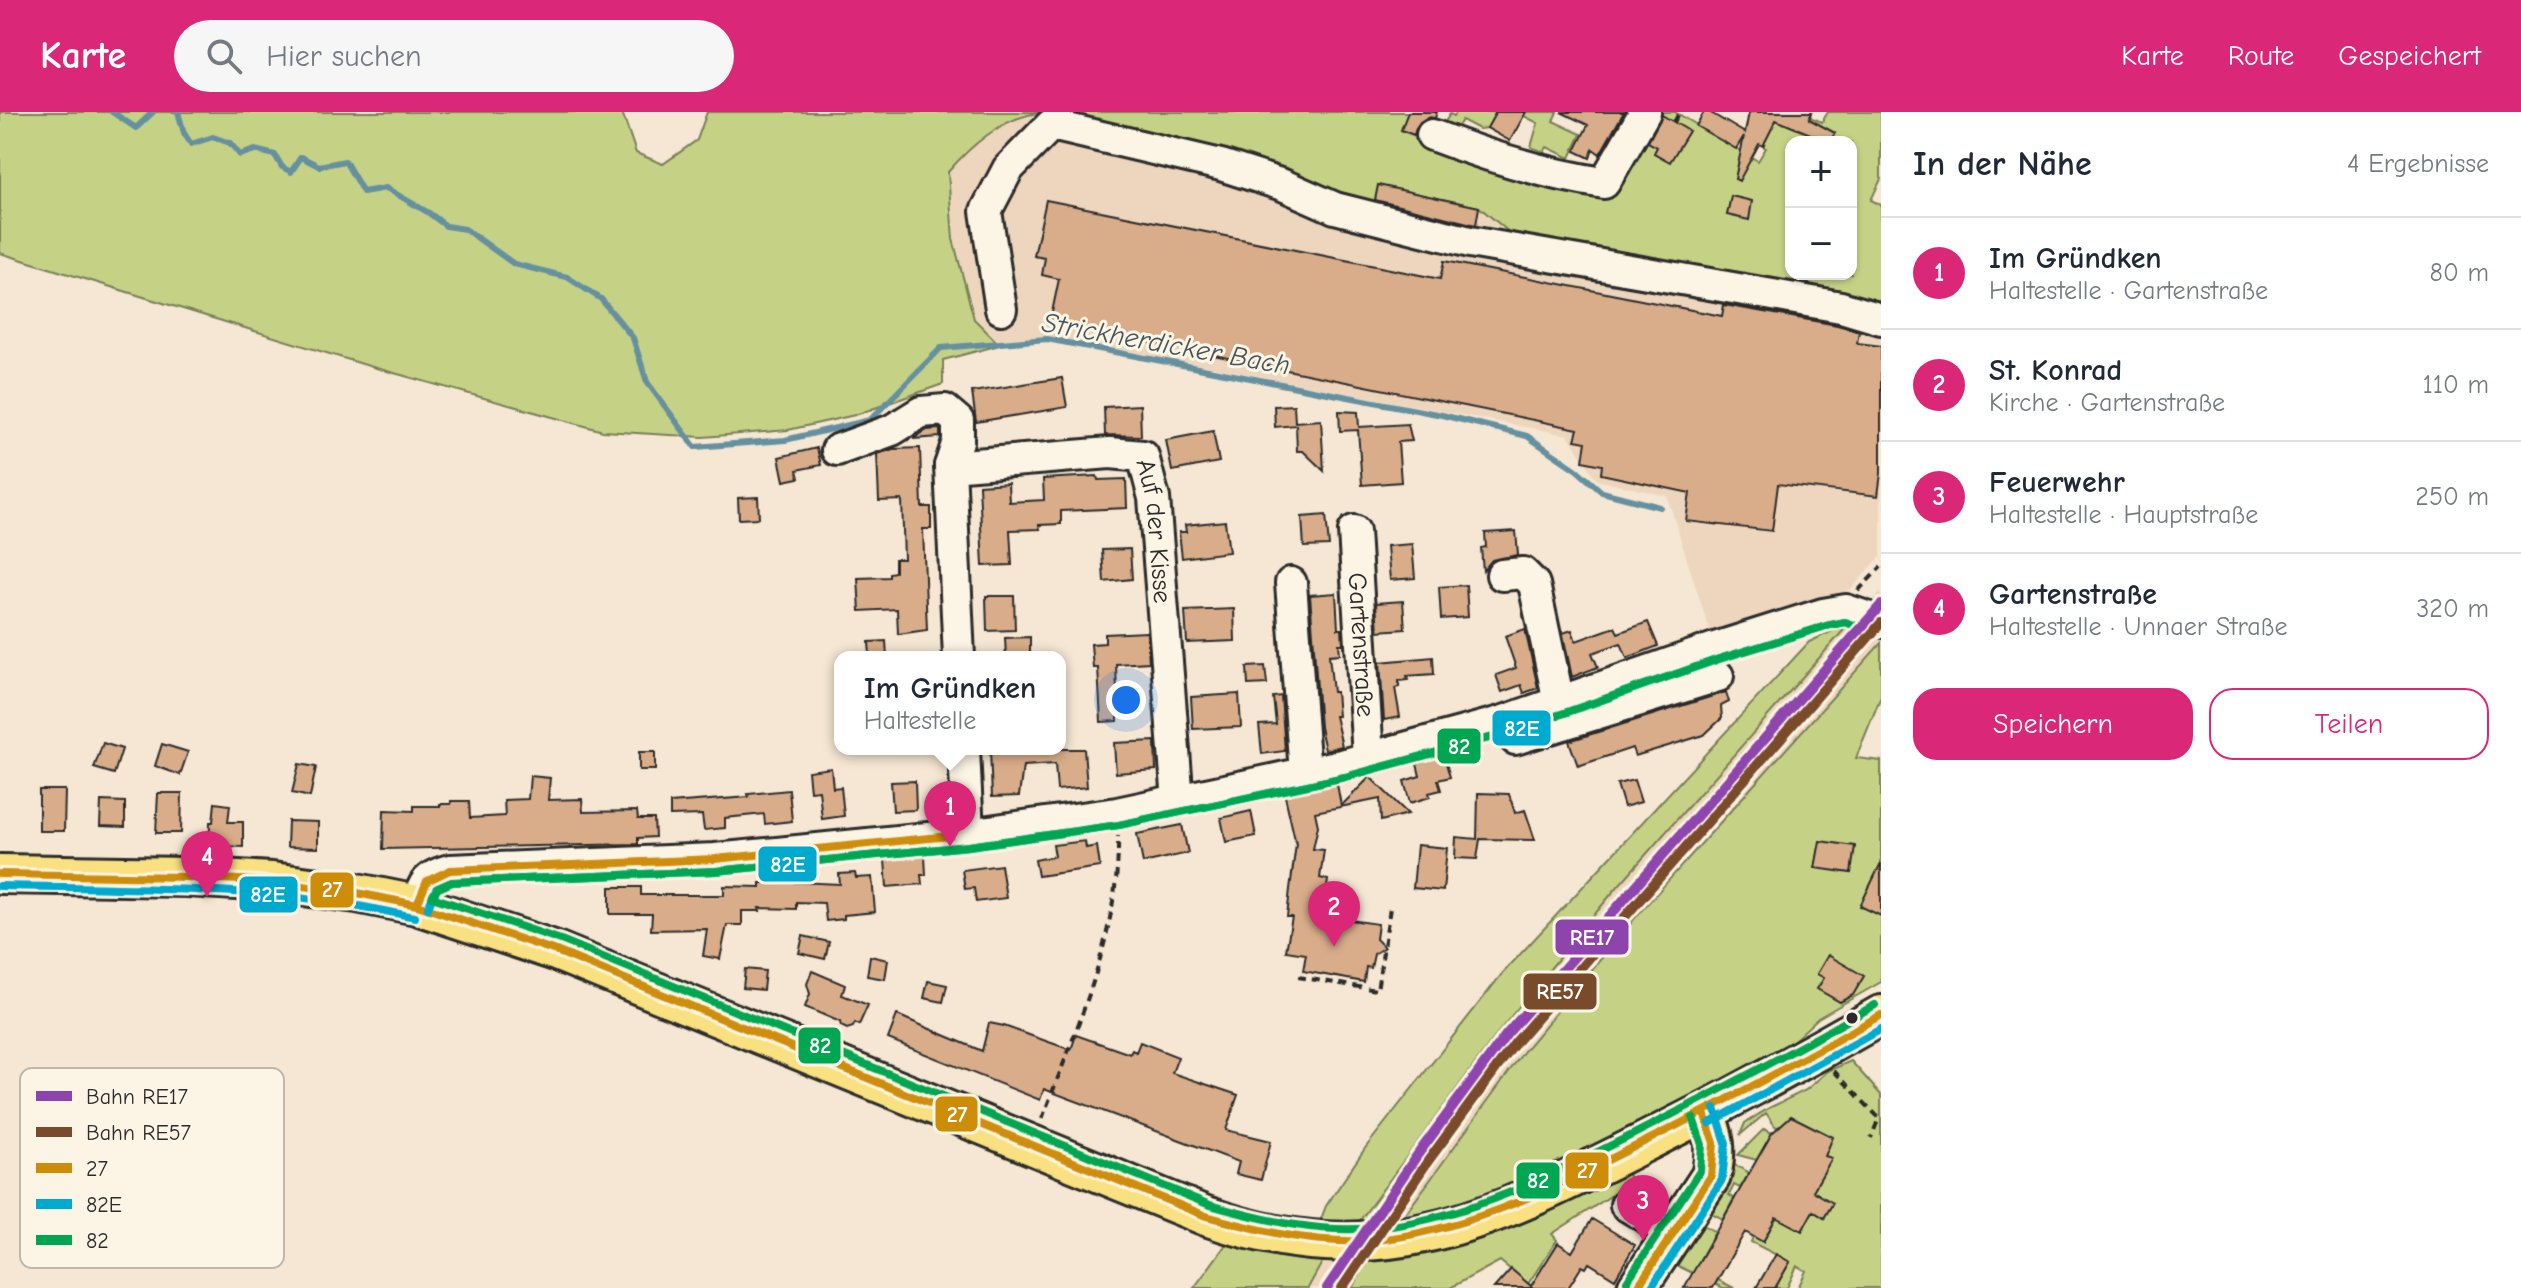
<!DOCTYPE html>
<html lang="de">
<meta charset="utf-8">
<style>
:root{--surface:#fff;--page:#f6f6f7;--text:#1f2937;--muted:#747a83;--line:#e0e1e3;--accent:#db2777}
body{margin:0;font-family:"Comic Neue",sans-serif;background:var(--page);color:var(--text)}
.controls{position:absolute;right:24px;top:24px;display:grid;overflow:hidden;border-radius:16px;box-shadow:0 2px 6px #0004}
.controls button{width:72px;height:72px;display:grid;place-items:center;padding:0;border:0;border-bottom:2px solid var(--line);background:var(--surface);color:var(--text);font:40px sans-serif}
.you{position:absolute;left:1126px;top:588px;width:28px;height:28px;margin:-20px;border:6px solid #fff;border-radius:50%;background:#1a73e8;box-shadow:0 0 0 12px #1a73e833}
.badge{display:grid;place-items:center;width:52px;height:52px;border-radius:50%;background:var(--accent);color:#fff;font-size:26px;font-weight:700}
.pin{position:absolute;translate:-50% -66px;filter:drop-shadow(0 2px 4px #0008)}
.pin::after{content:'';position:absolute;top:42px;width:28px;height:24px;background:inherit;clip-path:polygon(0 0,100% 0,50% 100%)}
.popup{position:absolute;left:834px;top:539px;width:232px;height:104px;box-sizing:border-box;display:grid;place-content:center;border-radius:16px;background:var(--surface);filter:drop-shadow(0 2px 6px #0005);font-size:26px;white-space:nowrap;color:var(--muted)}
.popup b{font-size:30px;color:var(--text)}
.popup::after{content:'';position:absolute;left:50%;top:100%;margin-left:-16px;border:16px solid transparent;border-top-color:var(--surface)}
.list{margin:0;padding:0;list-style:none}
h2{display:flex;justify-content:space-between;align-items:center;height:104px;margin:0;padding:0 32px;font-size:34px}
h2 small{font-size:26px;font-weight:400;color:var(--muted)}
.list li{display:grid;grid-template-columns:52px 1fr auto;gap:24px;align-items:center;box-sizing:border-box;height:112px;padding:0 32px;border-top:2px solid var(--line)}
.list b{display:block;font-size:30px;white-space:nowrap}
.list p{margin:0;font-size:26px;white-space:nowrap;color:var(--muted)}
.list em{font-size:26px;font-style:normal;color:var(--muted)}
.actions{display:flex;gap:16px;padding:24px 32px}
.actions a{flex:1;padding:18px 0;border:2px solid var(--accent);border-radius:24px;text-align:center;font-size:28px;color:var(--accent)}
.actions .main{background:var(--accent);color:#fff}
.icon{flex:none;width:44px;height:44px;fill:none;stroke:currentColor;stroke-width:2;stroke-linecap:round;stroke-linejoin:round}
.map{position:relative;flex:none;width:1881px;height:1176px;overflow:hidden}
header{display:flex;align-items:center;gap:48px;box-sizing:border-box;height:112px;padding:0 40px;background:var(--accent);color:#fff}
header strong{font-size:38px}
nav{display:flex;gap:44px;margin-inline-start:auto;font-size:28px}
.search{width:560px;height:72px;background:var(--page);display:flex;align-items:center;gap:20px;box-sizing:border-box;padding:0 28px;border-radius:44px;color:var(--muted);font-size:30px}
main{display:flex}
aside{flex:1;background:var(--surface)}
.map>svg:first-child{display:block}
.built{fill:#edd6bd}
.green{fill:#c5d286;stroke:#787e58;stroke-width:2;fill-rule:evenodd}
.lines{fill:none;stroke-linecap:round;stroke-linejoin:round}
.stream{stroke:#65909f;stroke-width:6}
.building{fill:#d9ad8a;stroke:#2b2b2b;stroke-width:2}
.minor-casing{stroke:#2b2b2b;stroke-width:36}
.major-casing{stroke:#2b2b2b;stroke-width:44}
.path{stroke:#2b2b2b;stroke-width:4;stroke-dasharray:8 6;stroke-linecap:butt}
.minor{stroke:#fcf5e5;stroke-width:30}
.major{stroke:#f9e181;stroke-width:38}
.bus-1-casing{stroke:#fcf5e5;stroke-width:14}
.bus-2-casing{stroke:#fcf5e5;stroke-width:14}
.bus-3-casing{stroke:#fcf5e5;stroke-width:14}
.bus-1{stroke:#ce8d09;stroke-width:8}
.bus-2{stroke:#00a9ce;stroke-width:8}
.bus-3{stroke:#00a651;stroke-width:8}
.rail-1-casing{stroke:#fcf5e5;stroke-width:16}
.rail-2-casing{stroke:#fcf5e5;stroke-width:16}
.rail-1{stroke:#8e44ad;stroke-width:10}
.rail-2{stroke:#7a4b2a;stroke-width:10}
.bus-dot{fill:#2b2b2b;stroke:#fcf5e5;stroke-width:3}
.labels{text-anchor:middle;dominant-baseline:central;stroke-width:6;stroke-linejoin:round;paint-order:stroke}
.street-label{font-size:26px;fill:#2b2b2b;stroke:#fcf5e5}
.water-label{font-size:28px;font-style:italic;fill:#43555c;stroke:#fcf5e5}
.key{fill:#fcf5e5;stroke:#bdb8ad;stroke-width:2}
.key-label{font-size:22px;fill:#2b2b2b}
.line-badge{stroke:#fcf5e5;stroke-width:3}
.badge-label{font-size:22px;text-anchor:middle;font-weight:bold;fill:#fff}
</style>
<header>
<strong>Karte</strong>
<div class="search"><svg class="icon" aria-label="search" viewBox="0 0 24 24"><circle cx="10" cy="10" r="6"/><path d="M15 15l6 6"/></svg>Hier suchen</div>
<nav><a>Karte</a><a>Route</a><a>Gespeichert</a></nav>
</header>
<main>
<div class="map">
<svg width="1881" height="1176" viewBox="0 0 1881 1176">
<rect width="100%" height="100%" fill="#f5e7d3"/>
<filter id="ink" filterUnits="userSpaceOnUse"><feTurbulence type="fractalNoise" baseFrequency=".0125" numOctaves="2"/><feDisplacementMap in="SourceGraphic" scale="16" xChannelSelector="R" yChannelSelector="G"/><feConvolveMatrix kernelMatrix="1 2 1 2 8 2 1 2 1" color-interpolation-filters="sRGB"/></filter>
<g filter="url(#ink)">
<path class="built" d="M1066,0L1374,90L1379,73L1479,95L1515,125L1881,198V444L1850,478L1710,520L1667,384L1597,368L1568,323L1070,228L1000,233L974,207L953,127L948,60L966,39L993,19L1032,1Z
M1881,480V531L1640,800L1524,939L1398,1112L1371,1144L1352,1176H1307L1325,1145L1355,1115L1500,918L1613,780L1850,511Z"/>
<path class="green" d="M0,0H622L636,41L663,52L697,28L707,0H1049C1008,1 973,31 948,60L953,127L974,207L1000,233L943,248V272L855,303L788,318L703,325L603,319L369,254L0,141Z
M1066,0H1408L1402,19L1470,45L1606,82L1652,0H1675L1758,49L1766,36L1763,34L1776,8L1802,19L1810,5L1822,10L1828,0H1881V67L1871,88L1881,93V198L1515,125L1479,95L1379,74L1375,90ZM1791,30H1851V162H1791Z
M1457,0H1496L1487,16L1479,17L1462,8L1457,16L1451,17L1445,10L1450,2L1454,4Z
M1516,0H1557L1553,9L1581,22L1570,46L1547,35L1544,40L1531,35L1538,11Z
M1850,511L1613,780L1500,918L1355,1115H1318L1326,1094L1366,1035L1502,862L1809,530Z
M1881,531V584L1856,646L1881,649V870L1818,906L1792,930L1690,985L1549,1056L1480,1085L1398,1112L1524,939L1640,800Z
M1851,949L1881,983V1176H1798L1806,1159L1797,1154L1787,1176H1756L1777,1173L1790,1150L1751,1130L1753,1124L1763,1130L1777,1105L1802,1119L1813,1099L1824,1105L1813,1079L1815,1035L1775,1014L1766,1001L1740,1023L1745,1011L1769,996L1806,978L1828,959Z
M1764,1017L1772,1021L1757,1048L1738,1043Z
M1735,1053L1749,1061L1740,1076L1734,1073L1729,1083L1734,1086L1723,1107L1707,1099L1728,1072Z
M1625,1056L1632,1070L1552,1122L1557,1128L1528,1172L1500,1149L1450,1176H1352L1371,1144Z
M1698,1110L1715,1120L1698,1151L1720,1164L1718,1168L1734,1176H1723L1670,1150Z
M1227,1131L1281,1144L1325,1145L1308,1176H1194Z"/>
<g class="lines">
<path class="stream" d="M112,0L136,16L153,0
M178,0L184,21L191,32L213,25L230,31L240,43L255,38L275,43L282,55L291,60L301,45L319,54L345,49L363,80L386,76L429,101L446,114L465,117L514,152L567,165L601,187L633,226L647,270L695,335L785,328L870,308L941,236L1047,227L1442,303L1527,324L1577,358L1602,380L1660,395"/>
</g>
<path class="building" d="M1408,0H1437L1435,6L1428,5L1420,10L1416,16L1414,23L1401,18Z
M1496,0H1526L1510,29L1487,16Z
M1561,0H1624L1600,42L1593,37L1590,46L1575,39L1588,13Z
M1704,0H1709L1745,21L1749,0H1812L1809,7L1835,21L1830,30L1776,8L1763,34L1759,32L1739,69L1735,67L1744,24L1736,37L1696,14Z
M1662,3L1689,19L1670,50L1654,41L1657,35L1648,30Z
M1378,73L1479,95L1476,113L1375,88Z
M1731,84L1752,89L1749,108L1727,103Z
M1046,88L1440,167L1444,149L1722,204L1724,193L1837,213L1859,219L1857,231L1881,234V361L1878,384L1778,372L1772,419L1686,409L1690,381L1601,362L1602,353L1583,349L1586,330L1575,328L1578,317L1050,210L1059,167L1042,163L1045,146L1034,144Z
M1062,266L1067,295L976,310L972,280Z
M1140,293L1141,324L1105,323L1104,295Z
M1294,293L1295,310L1321,308L1324,359L1303,339H1297L1296,313L1275,315L1274,294Z
M1339,299L1358,300L1359,315L1408,312L1412,329L1398,330L1401,370L1362,373L1358,318L1340,319Z
M940,317V325L913,327L927,318Z
M1213,319L1219,350L1172,359L1166,328Z
M817,336L821,353L797,358L799,366L784,369L779,345Z
M920,336L922,395H931V417H923L927,518L898,522L897,497L860,499L858,466L889,465V461L895,460V447H904L902,388L879,389L877,342L894,337Z
M1097,364L1098,368L1126,367L1127,396L1061,399V412L1039,413L1040,417L1010,418L1012,453L983,454L979,373L1008,371L1009,390L1044,388L1043,367Z
M758,385L759,406L739,407L738,386Z
M1326,403L1329,434L1304,435L1302,405Z
M1225,409L1229,440L1182,446L1179,420H1186L1185,413Z
M1516,419L1518,443L1492,448L1483,459L1481,436L1486,435L1485,421Z
M1412,432L1415,466L1390,468L1387,434Z
M1130,437L1132,467L1104,470L1102,438Z
M1466,473L1468,505L1441,507L1439,475Z
M1336,481L1338,517H1342L1343,532H1339L1340,542L1329,543L1333,580H1336L1338,604H1335L1342,634L1325,638L1320,615L1310,483Z
M986,484H1014L1015,518L987,519Z
M1403,489L1405,517L1378,519L1376,491Z
M1234,497L1235,529L1187,531L1185,499Z
M1648,510L1658,534L1627,546L1621,531L1592,541L1598,555L1572,565L1562,518L1563,521L1572,518L1576,529L1615,515L1618,521Z
M1525,517L1538,576L1524,581L1521,573L1502,580L1496,563L1516,556L1505,524Z
M1147,520L1149,550L1116,552L1118,609L1101,610L1098,556H1093L1091,532L1105,531V522Z
M1030,525V545H1006L1005,526Z
M886,529L887,545H870L869,530Z
M1433,545L1434,562L1407,564L1408,568L1399,569V575L1395,576L1400,605L1384,608L1380,550Z
M1265,554L1267,572L1248,573L1247,555Z
M1726,580L1729,590L1721,594L1722,606L1704,623L1635,644L1632,636L1578,654L1569,629Z
M1239,582L1241,615L1193,617L1191,585Z
M1281,584L1285,639L1262,642L1259,613L1276,612L1273,585Z
M1155,629L1156,658L1116,661L1114,631Z
M103,631L122,637L114,662L94,656Z
M162,632L188,640L180,663L155,654Z
M990,637H1084L1087,675L1057,678L1055,652L1023,654L1019,684L992,685Z
M639,640H655V658H639Z
M1444,644L1450,665L1438,668L1441,678L1429,681L1430,685L1410,691L1404,669L1420,664L1417,652Z
M299,652L316,655L310,685L292,681Z
M831,656L833,676L841,675L844,704L822,707L819,678L810,679L808,659Z
M530,664L550,666L548,688L582,687L583,700L637,699L638,707H654L655,725L638,726V732L383,737L384,698L414,699V694H440V692H451V689H469L470,706L505,704L504,688L528,687Z
M1370,665L1408,702L1381,709L1380,687L1315,700L1318,714L1313,737L1324,738L1320,766L1328,768L1323,804L1378,812L1376,827L1384,835L1374,842L1371,856L1366,855L1364,870L1303,859L1306,842L1286,839L1292,805H1287L1290,777L1296,732L1285,684L1337,672L1341,694Z
M1634,668L1641,690L1624,695L1617,672Z
M915,669L916,698L893,699L891,670Z
M39,678H65L64,719H39Z
M789,678L792,709L765,712L764,702L725,706V716L704,718L702,703L670,704V691L749,685L748,682Z
M158,681H182L181,721H156Z
M1478,681L1509,682L1515,701L1525,698L1535,728L1480,727L1477,747L1455,746L1456,725L1477,727Z
M101,689L125,690V715L100,714Z
M215,691L230,693L228,710H243V735L224,734L223,745L209,744L210,710H213Z
M1251,699L1256,724L1226,730L1221,706Z
M288,709L318,710V736L287,735Z
M1182,713L1188,741L1143,751L1137,722Z
M1085,729L1086,736L1097,734L1100,755L1038,764L1035,748L1055,744L1053,733Z
M1820,729L1855,734L1851,761L1815,756Z
M1417,733L1447,736L1443,779L1413,776Z
M925,744L926,763H921L922,772L887,775L885,748Z
M1881,751V804L1860,794Z
M1001,753L1006,786L976,790L974,776L965,777L962,758Z
M855,761L856,766L872,765L875,800L844,803V807L826,809L824,791L796,790V797L759,796L760,799H742V813H727L720,847L703,844L707,817L651,818L652,802H610V775H641V783H724V774L760,775V771L796,770L840,772L839,762Z
M803,824L829,830L825,847L799,841Z
M1828,843L1864,864L1853,883L1840,890L1817,877L1824,866L1817,862Z
M870,844L888,848L885,867L867,864Z
M745,857L765,859L763,878L743,876Z
M812,859L845,873L842,883L868,893L859,913L855,911L853,915L847,917L841,914L840,910L805,895L810,882L807,872Z
M928,869L947,873L943,890L924,886Z
M897,903L982,939L989,911L1004,914L1071,938L1076,923L1130,942L1132,938L1136,940L1140,930L1178,945L1172,961L1238,983L1226,1018L1271,1029L1261,1068L1236,1062L1239,1050L1199,1035L1044,977L1040,988L888,927Z
M1791,1004L1833,1025L1825,1044L1832,1046L1813,1079L1833,1091L1824,1106L1813,1099L1802,1119L1776,1105L1763,1130L1745,1120L1713,1176H1684L1772,1021Z
M1592,1107L1635,1133L1615,1167L1589,1151L1586,1156L1582,1154L1568,1176H1494L1511,1157L1531,1174L1558,1131L1572,1140Z
M1776,1142L1790,1150L1775,1176H1756Z"/>
<g class="lines">
<g class="minor-casing">
<g id="minor">
<path d="M1432,23C1487,44 1545,62 1604,71L1645,0"/>
<path d="M1001,197L986,99L1008,57L1051,13L1221,53L1283,73L1335,96L1470,130L1841,195L1881,207"/>
<path d="M837,338L892,318L921,300L945,298L958,309V329L950,354L959,545"/>
<path id="s1" d="M950,354L1110,341L1143,344L1154,386L1178,689"/>
<path id="s2" d="M1354,419L1368,645"/>
<path d="M1502,463L1523,461L1534,472L1559,590"/>
<path d="M1291,471L1305,661"/>
<path d="M1501,610L1515,627L1718,564"/>
<path d="M964,637L968,722"/>
<path d="M417,793C424,769 426,765 450,758L715,747L968,722L1117,701L1342,653L1501,610L1715,536L1823,502L1846,498L1881,510"/>
<path d="M1626,1093L1673,1121"/>
</g>
</g>
<g class="major-casing">
<path id="major" d="M0,762L187,765L272,770L357,781L417,793L556,839L1206,1104C1382,1166 1495,1106 1651,1027C1729,988 1805,947 1881,903
M1637,1176L1711,1064C1717,1039 1715,1023 1704,1001"/>
</g>
<path class="path" d="M1674,10L1680,0
M1858,479L1881,455
M1298,865L1377,878L1390,796
M1834,959L1879,1006L1871,1026
M1042,1007C1076,917 1120,822 1118,724"/>
<use href="#minor" class="minor"/>
<use href="#major" class="major"/>
<g class="bus-1-casing">
<path id="bus-1" d="M0,762L187,765L272,770L357,781L417,793L556,839L1206,1104C1265,1120 1324,1135 1385,1127C1477,1115 1559,1073 1640,1032C1722,991 1802,948 1881,903
M417,793L427,769L450,758L715,747L950,724
M1637,1176L1711,1064L1714,1031L1704,1001"/>
</g>
<g class="bus-2-casing">
<path id="bus-2" d="M0,774C102,776 204,775 306,786C343,790 379,798 415,805
M428,796L436,777L452,770L716,759L969,734L1119,713L1345,665L1504,622L1719,547L1826,514L1845,510L1877,521
M1710,1011L1881,917
M1651,1176L1722,1068L1726,1031L1715,996"/>
</g>
<g class="bus-3-casing">
<path id="bus-3" d="M1875,893C1796,938 1715,981 1634,1022C1554,1062 1473,1104 1384,1115C1324,1123 1267,1109 1210,1093L561,828L432,785L438,776L452,770L716,759L969,734L1119,713L1345,665L1504,622L1719,547L1826,514L1845,510L1877,521
M1627,1169L1700,1059L1702,1033L1693,1006"/>
</g>
<use href="#bus-1" class="bus-1"/>
<use href="#bus-2" class="bus-2"/>
<use href="#bus-3" class="bus-3"/>
<g class="rail-1-casing">
<path id="rail-1" d="M1327,1176L1418,1042L1506,923L1881,493"/>
</g>
<g class="rail-2-casing">
<path id="rail-2" d="M1342,1176L1428,1049L1515,931L1881,511"/>
</g>
<use href="#rail-1" class="rail-1"/>
<use href="#rail-2" class="rail-2"/>
</g>
</g>
<circle class="bus-dot" cx="1852" cy="906" r="7"/>
<g class="labels">
<g class="street-label">
<text stroke="none"><textPath href="#s1" startOffset="270">Auf der Kisse</textPath></text>
<text stroke="none"><textPath href="#s2" startOffset="114">Gartenstraße</textPath></text>
</g>
<g class="water-label">
<text transform="translate(1166 232) rotate(10)">Strickherdicker Bach</text>
</g>
</g>
<rect x="20" y="956" width="264" height="200" rx="12" class="key"/>
<rect x="36" y="979" width="36" height="10" fill="#8e44ad"/>
<rect x="36" y="1015" width="36" height="10" fill="#7a4b2a"/>
<rect x="36" y="1051" width="36" height="10" fill="#ce8d09"/>
<rect x="36" y="1087" width="36" height="10" fill="#00a9ce"/>
<rect x="36" y="1123" width="36" height="10" fill="#00a651"/>
<g class="key-label">
<text x="86" y="992">Bahn RE17</text>
<text x="86" y="1028">Bahn RE57</text>
<text x="86" y="1064">27</text>
<text x="86" y="1100">82E</text>
<text x="86" y="1136">82</text>
</g>
<g class="line-badge">
<rect x="1491" y="597" width="61" height="38" rx="8" fill="#00a9ce"/>
<rect x="1436" y="615" width="46" height="38" rx="8" fill="#00a651"/>
<rect x="757" y="733" width="61" height="38" rx="8" fill="#00a9ce"/>
<rect x="309" y="759" width="46" height="38" rx="8" fill="#ce8d09"/>
<rect x="238" y="763" width="61" height="39" rx="8" fill="#00a9ce"/>
<rect x="1554" y="806" width="76" height="38" rx="8" fill="#8e44ad"/>
<rect x="1522" y="860" width="76" height="39" rx="8" fill="#7a4b2a"/>
<rect x="797" y="914" width="45" height="39" rx="8" fill="#00a651"/>
<rect x="934" y="983" width="45" height="38" rx="8" fill="#ce8d09"/>
<rect x="1564" y="1039" width="46" height="39" rx="8" fill="#ce8d09"/>
<rect x="1515" y="1049" width="46" height="39" rx="8" fill="#00a651"/>
</g>
<g class="badge-label">
<text x="1522" y="624">82E</text>
<text x="1459" y="642">82</text>
<text x="788" y="760">82E</text>
<text x="332" y="785">27</text>
<text x="268" y="790">82E</text>
<text x="1592" y="833">RE17</text>
<text x="1560" y="887">RE57</text>
<text x="820" y="941">82</text>
<text x="957" y="1010">27</text>
<text x="1587" y="1066">27</text>
<text x="1538" y="1076">82</text>
</g>
</svg>
<div class="controls">
<button>+</button>
<button>−</button>
</div>
<div class="you"></div>
<div class="pin badge" style="left:950px;top:735px">1</div>
<div class="popup"><b>Im Gründken</b>Haltestelle</div>
<div class="pin badge" style="left:1334px;top:835px">2</div>
<div class="pin badge" style="left:1643px;top:1129px">3</div>
<div class="pin badge" style="left:207px;top:785px">4</div>
</div>
<aside>
<h2>In der Nähe<small>4 Ergebnisse</small></h2>
<ul class="list">
<li><span class="badge">1</span><div><b>Im Gründken</b><p>Haltestelle · Gartenstraße</p></div><em>80 m</em></li>
<li><span class="badge">2</span><div><b>St. Konrad</b><p>Kirche · Gartenstraße</p></div><em>110 m</em></li>
<li><span class="badge">3</span><div><b>Feuerwehr</b><p>Haltestelle · Hauptstraße</p></div><em>250 m</em></li>
<li><span class="badge">4</span><div><b>Gartenstraße</b><p>Haltestelle · Unnaer Straße</p></div><em>320 m</em></li>
</ul>
<div class="actions"><a class="main">Speichern</a><a>Teilen</a></div>
</aside>
</main>
